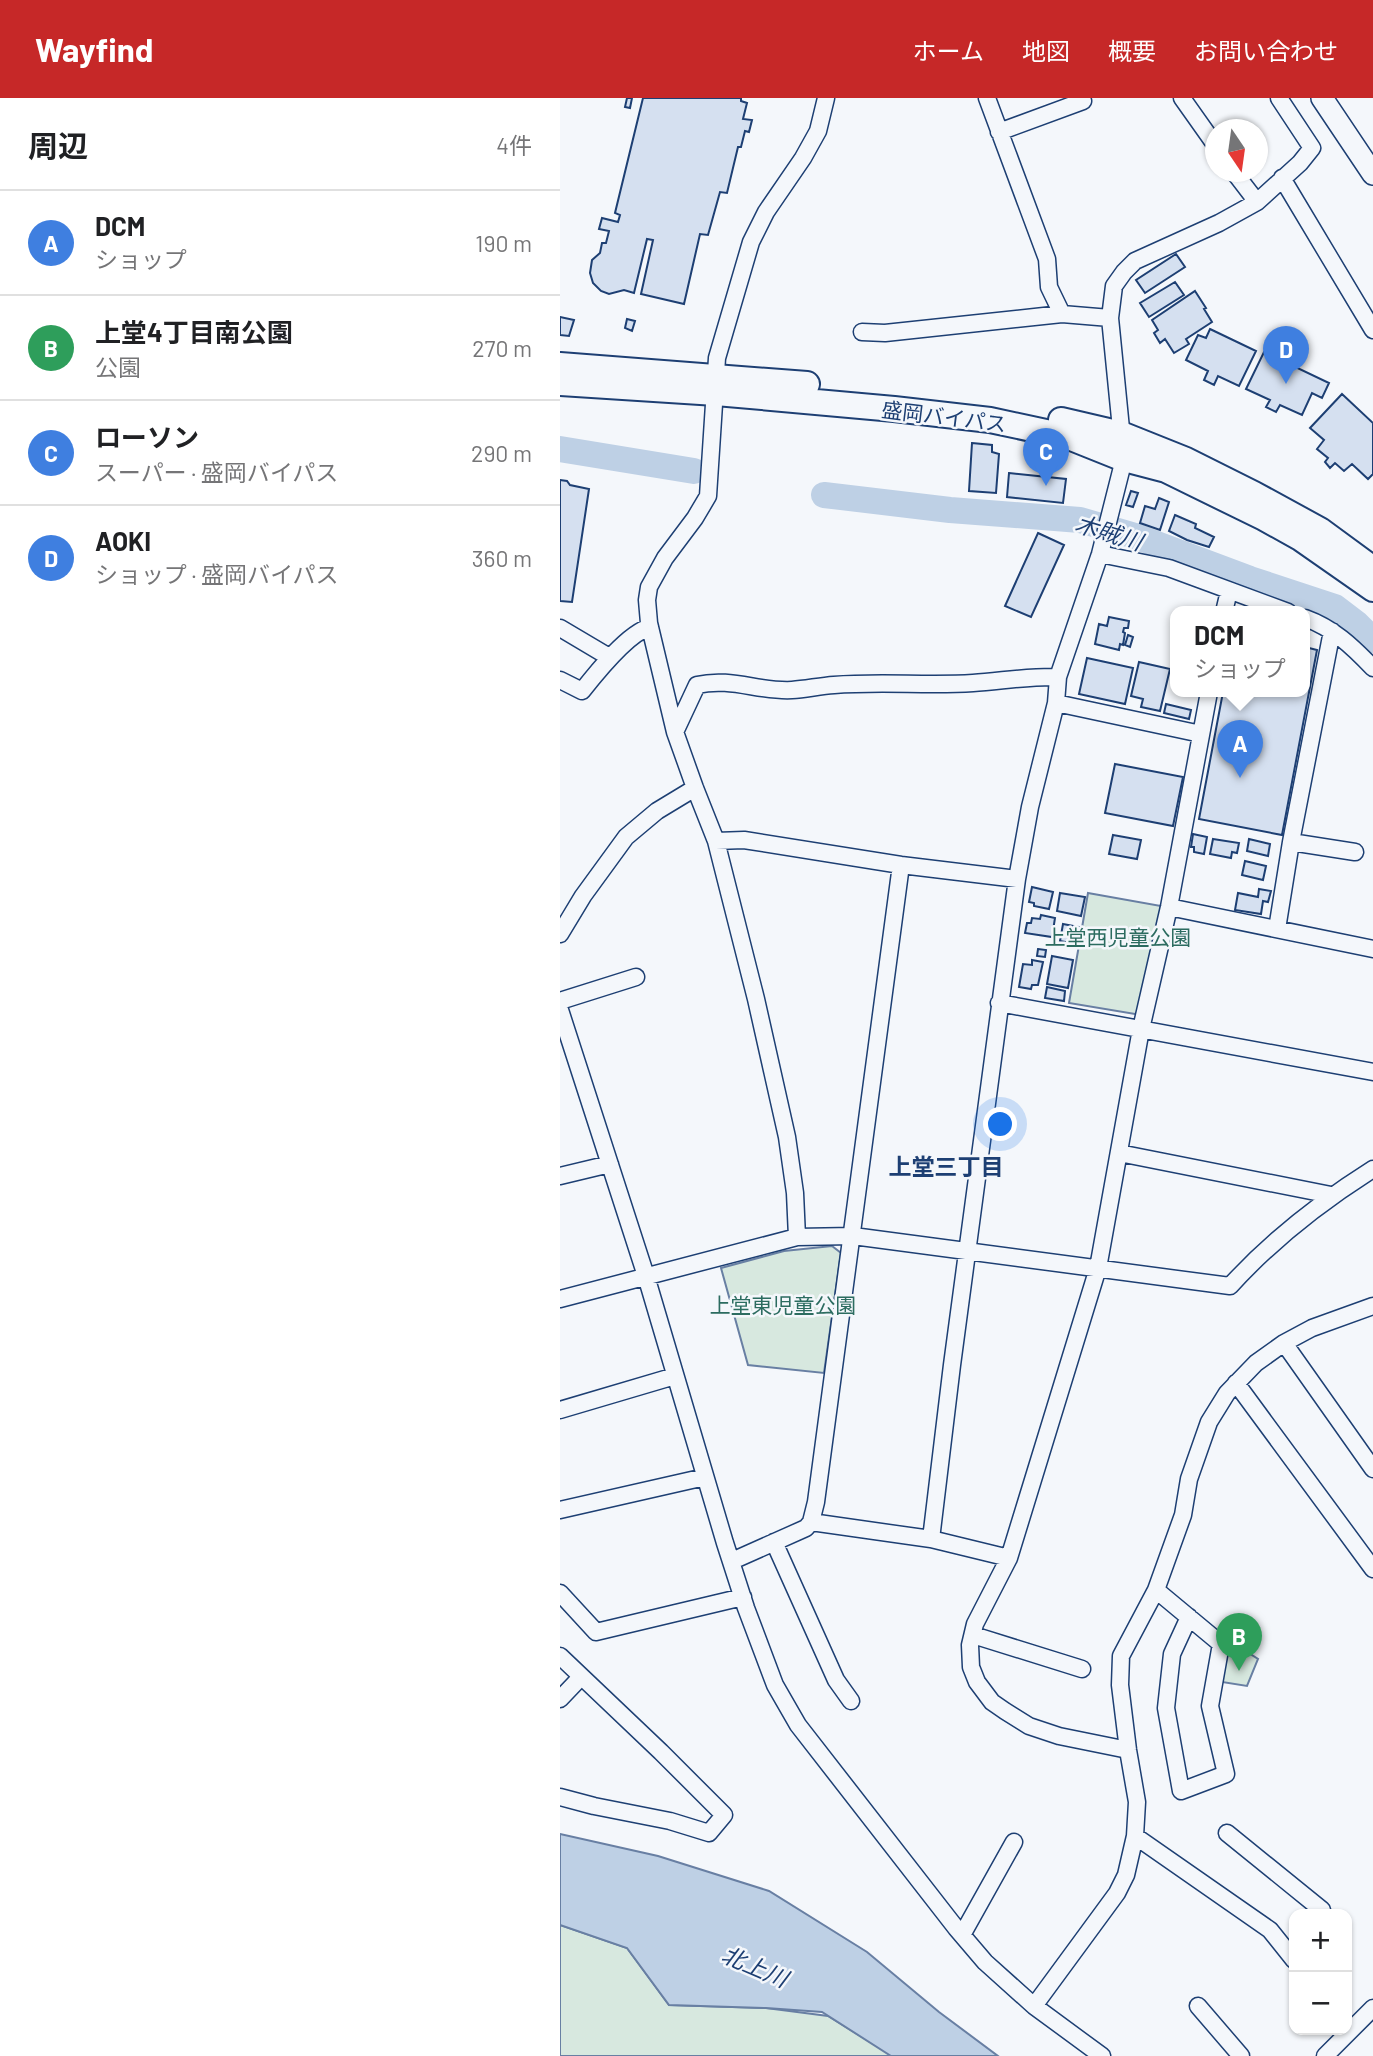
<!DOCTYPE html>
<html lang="ja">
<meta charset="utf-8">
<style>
:root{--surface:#fff;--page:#f2f2f2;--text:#202124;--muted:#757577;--line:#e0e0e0;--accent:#c62828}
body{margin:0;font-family:Barlow,"Noto Sans JP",sans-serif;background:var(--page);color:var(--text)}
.controls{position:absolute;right:21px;bottom:21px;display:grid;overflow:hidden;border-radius:14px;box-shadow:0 2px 5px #0004}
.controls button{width:63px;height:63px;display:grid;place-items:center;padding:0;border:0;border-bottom:2px solid var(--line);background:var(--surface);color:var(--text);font:35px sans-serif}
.compass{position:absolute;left:645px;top:21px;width:63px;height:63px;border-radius:50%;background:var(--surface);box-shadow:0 2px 5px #0004;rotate:167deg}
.you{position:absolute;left:441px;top:1027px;width:24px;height:24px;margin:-18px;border:5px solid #fff;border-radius:50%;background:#1a73e8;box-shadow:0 0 0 10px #1a73e833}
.badge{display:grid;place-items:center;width:46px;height:46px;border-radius:50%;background:var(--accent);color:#fff;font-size:23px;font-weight:700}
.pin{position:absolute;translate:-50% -58px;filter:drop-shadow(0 2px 4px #0008)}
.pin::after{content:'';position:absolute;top:37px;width:24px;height:21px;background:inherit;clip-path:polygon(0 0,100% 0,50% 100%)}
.popup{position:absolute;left:610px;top:508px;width:140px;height:91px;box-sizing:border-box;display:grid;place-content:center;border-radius:14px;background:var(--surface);filter:drop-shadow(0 2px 5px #0005);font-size:23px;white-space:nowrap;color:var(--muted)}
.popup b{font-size:26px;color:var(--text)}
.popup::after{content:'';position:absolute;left:50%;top:100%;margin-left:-14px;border:14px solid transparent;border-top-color:var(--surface)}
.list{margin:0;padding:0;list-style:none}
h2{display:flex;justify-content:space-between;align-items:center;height:91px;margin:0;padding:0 28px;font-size:30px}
h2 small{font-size:23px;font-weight:400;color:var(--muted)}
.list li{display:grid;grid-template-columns:46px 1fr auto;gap:21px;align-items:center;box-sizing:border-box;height:105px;padding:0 28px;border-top:2px solid var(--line)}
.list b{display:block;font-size:26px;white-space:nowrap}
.list p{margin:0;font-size:23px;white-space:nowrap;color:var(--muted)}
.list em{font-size:23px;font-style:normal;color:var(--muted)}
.map{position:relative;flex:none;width:813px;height:1958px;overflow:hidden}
header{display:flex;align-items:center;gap:42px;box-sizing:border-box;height:98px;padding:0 35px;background:var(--accent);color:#fff}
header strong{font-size:33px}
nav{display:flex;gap:38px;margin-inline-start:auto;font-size:24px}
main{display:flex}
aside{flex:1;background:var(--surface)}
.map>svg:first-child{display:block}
.green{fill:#d7e8df;stroke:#687fa3;stroke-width:2}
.water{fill:#bed0e5;stroke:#687fa3;stroke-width:2}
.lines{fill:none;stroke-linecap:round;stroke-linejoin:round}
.river{stroke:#bed0e5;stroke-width:26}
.building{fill:#d5e0f0;stroke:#1d3f73;stroke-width:2}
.minor-casing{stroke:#1d3f73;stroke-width:19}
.major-casing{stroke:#1d3f73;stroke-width:24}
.highway-casing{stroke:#1d3f73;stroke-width:28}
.minor{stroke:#f4f7fb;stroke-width:16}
.major{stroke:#f4f7fb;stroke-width:21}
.highway{stroke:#f4f7fb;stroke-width:24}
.labels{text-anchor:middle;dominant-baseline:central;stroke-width:5;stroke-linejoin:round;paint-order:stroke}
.street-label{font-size:21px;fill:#1d3f73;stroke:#f4f7fb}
.park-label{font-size:21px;fill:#2c6c60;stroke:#f4f7fb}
.water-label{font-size:23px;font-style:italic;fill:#1d3f73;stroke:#f4f7fb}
.neighbourhood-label{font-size:23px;font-weight:bold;fill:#1d3f73;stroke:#f4f7fb}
</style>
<header>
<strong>Wayfind</strong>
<nav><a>ホーム</a><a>地図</a><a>概要</a><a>お問い合わせ</a></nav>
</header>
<main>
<aside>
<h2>周辺<small>4件</small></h2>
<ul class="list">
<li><span class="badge" style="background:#3f7fe0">A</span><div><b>DCM</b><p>ショップ</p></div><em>190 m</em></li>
<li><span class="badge" style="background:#2e9e5b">B</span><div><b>上堂4丁目南公園</b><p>公園</p></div><em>270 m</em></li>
<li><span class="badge" style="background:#3f7fe0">C</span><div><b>ローソン</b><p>スーパー · 盛岡バイパス</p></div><em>290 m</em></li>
<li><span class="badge" style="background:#3f7fe0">D</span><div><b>AOKI</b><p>ショップ · 盛岡バイパス</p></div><em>360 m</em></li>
</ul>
</aside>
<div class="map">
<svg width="813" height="1958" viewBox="0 0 813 1958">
<rect width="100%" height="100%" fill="#f4f7fb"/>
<path class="green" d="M528,795L601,808L580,914L575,916L509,905Z
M272,1148L281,1155L264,1275L188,1267L161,1170L224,1153Z
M670,1543L698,1561L687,1588L662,1584Z
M0,1827L67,1850L109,1907L206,1910L268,1918L333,1958H0Z"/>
<path class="water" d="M0,1736L98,1758L209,1793L307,1854L379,1914L438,1958H331L262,1914L206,1910L109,1907L67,1850L0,1827Z"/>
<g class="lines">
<path class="river" d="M0,351L134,373
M264,397L390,412L520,422L575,438L690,481L775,509L796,525L813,542"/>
</g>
<path class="building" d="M67,0H72L70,10L65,9Z
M83,0H181V3L187,5L183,21L192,22L189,34L185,33L181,49H178L167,95L160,94L148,137L140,136L124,206L81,196L93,142L87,141L74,195L64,192L49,196L41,193L33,185L30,175L32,162L40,155L42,145H46L49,133L39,131L42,120L58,124L60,117L55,115Z
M616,156L625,169L585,195L576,182Z
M615,184L624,197L589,219L580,205Z
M635,193L646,210L644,211L652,224L626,241L629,246L614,255L605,241L600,245L594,235L598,232L592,222Z
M0,219L14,222L9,238L0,237Z
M67,221L75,223L72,233L65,230Z
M650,231L696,253L679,288L658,278L654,287L644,282L648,273L626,262L638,237L646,240Z
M704,254L769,285L762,300L752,295L742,317L720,307L716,314L706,309L710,302L686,291Z
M782,296L813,325V376L808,381L792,366L784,373L775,365L770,370L765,364L768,360L757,351L764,342L750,330Z
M412,345L432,347V354L439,356L436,395L409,393Z
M449,375L506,381L503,405L447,399Z
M0,382L7,383L10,387L29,391L12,504L0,503Z
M571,393L578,395L573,409L566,407Z
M599,400L609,404L600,432L580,425L585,408L595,411Z
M615,417L636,426L635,430L654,439L649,449L627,442L609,433Z
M478,435L504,447L471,519L445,508Z
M549,519L569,523L568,530H564L563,534L565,535L563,547L560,546L559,552L535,546L539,526L547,528Z
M568,537L573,539L570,549L565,547Z
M745,549L757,552L722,737L639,721L663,594H745Z
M527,560L573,570L565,606L519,596Z
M579,564L610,571L600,613L581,609L583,601L571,598Z
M606,606L631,612L629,621L604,615Z
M555,666L623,679L613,728L545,715Z
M633,736L647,739L644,756L634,754V749H631Z
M553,737L581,742L577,761L549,756Z
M653,741L679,745L677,755L672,754L671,760L650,756Z
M689,741L710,746L708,758L687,753Z
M685,763L706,768L703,782L682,777Z
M472,789L493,794L489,811L474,808V805L469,804Z
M699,791L711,793L708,804L703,803L701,816L675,812L678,795L698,799Z
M500,795L525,799L521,818L497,813Z
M481,817L495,820L492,839L465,835L467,825H471L472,820L480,821Z
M503,826L519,829L516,846L500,843Z
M478,851L486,852L485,859L477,858Z
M492,858L513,862L508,890L487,886Z
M472,862L483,864L478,887H472L471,891L459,889L463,866L472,867Z
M487,889L505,893L504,903L485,900Z"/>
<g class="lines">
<g class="minor-casing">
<path id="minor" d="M427,0L487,161L489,189L502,216
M622,0L656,48
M439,34L523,3
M674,74L697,104
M722,80L813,232
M302,234L325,235L502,216L550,220
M540,456L609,470L728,514
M664,514L669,493
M745,520C773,530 792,548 813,570
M0,530L49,559
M0,582L22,593C37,574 68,535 90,529
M496,605L641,636
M115,634L137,587C171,579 199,594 232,592C246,591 260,588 274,587C320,583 367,588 413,585C442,583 470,578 498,579
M156,743L184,742L341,767L457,781
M731,744L795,754
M609,809L813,851
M717,831L731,744L772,533
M0,836L23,798L66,739L97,713L135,690
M0,903L76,879
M439,905L813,974
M0,912L86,1178L165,1445L186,1510L215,1587L238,1627L396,1830L425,1864L474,1908L542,1958
M559,1055L771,1097
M0,1078L50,1066
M237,1139L235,1095L227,1039L196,901L156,743L135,690L115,634L89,525L87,502L89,489L105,460L135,420L148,398L157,260L191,144L206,114L243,60L258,33L266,0
M0,1201L237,1139L293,1138L670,1188C713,1141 759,1105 813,1071
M724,1245L813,1371
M676,1285L813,1471
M0,1312L115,1278
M0,1412L145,1379
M251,1424L371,1441L449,1460
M371,1441L392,1267L457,781L470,709L496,605L498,579L540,456L564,361L550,220L554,188L564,174L575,163L659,125L697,104L740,65L752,50L719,0
M214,1444L276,1582L291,1603
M172,1463L246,1430L251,1424L256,1404L341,767
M596,1492L661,1546L650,1608L666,1676L621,1693L606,1610L612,1556L629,1519
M0,1495L36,1534L183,1499
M413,1537L522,1571
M0,1558L101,1654L164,1717L149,1735L110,1723L34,1708L0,1699
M0,1601L21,1579
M568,1652L499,1638L469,1628L445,1613L432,1604L417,1584L411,1569L410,1547L415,1526L449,1460L538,1170L581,931L609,809L649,594
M667,1735L762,1812L758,1816
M575,1738L710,1832L734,1862
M402,1837L454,1744
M474,1908L557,1795L566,1777L575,1738L577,1704L568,1652L560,1587L561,1558L596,1492L623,1417L629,1381L649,1324L667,1295L696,1265L724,1245L752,1230L813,1208
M638,1908L681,1958
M765,1958L813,1910"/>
</g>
<g class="major-casing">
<path id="major" d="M762,0L813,76"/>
</g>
<g class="highway-casing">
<path id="highway" d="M0,267L247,286
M0,285L156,295L334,311L430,322L509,339L564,361L606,372L704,420L740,440L813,491
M501,322L561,336L626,362L694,396L760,432L813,471"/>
</g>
<use href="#minor" class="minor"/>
<use href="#major" class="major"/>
<use href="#highway" class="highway"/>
</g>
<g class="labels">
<g class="street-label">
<text transform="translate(384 318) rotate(7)">盛岡バイパス</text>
</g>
<g class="park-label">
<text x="558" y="838">上堂西児童公園</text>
<text x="223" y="1206">上堂東児童公園</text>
</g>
<g class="water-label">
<text transform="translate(549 434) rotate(17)">木賊川</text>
<text transform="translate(195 1868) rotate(23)">北上川</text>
</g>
<g class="neighbourhood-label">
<text x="386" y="1068">上堂三丁目</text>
</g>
</g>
</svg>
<div class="controls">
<button>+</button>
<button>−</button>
</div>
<svg class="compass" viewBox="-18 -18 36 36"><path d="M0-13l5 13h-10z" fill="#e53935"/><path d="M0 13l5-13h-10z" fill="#757577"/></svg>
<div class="you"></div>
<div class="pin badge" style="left:680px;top:680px;background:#3f7fe0">A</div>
<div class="popup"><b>DCM</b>ショップ</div>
<div class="pin badge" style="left:679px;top:1573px;background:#2e9e5b">B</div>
<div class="pin badge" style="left:486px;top:388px;background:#3f7fe0">C</div>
<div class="pin badge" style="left:726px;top:286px;background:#3f7fe0">D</div>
</div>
</main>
